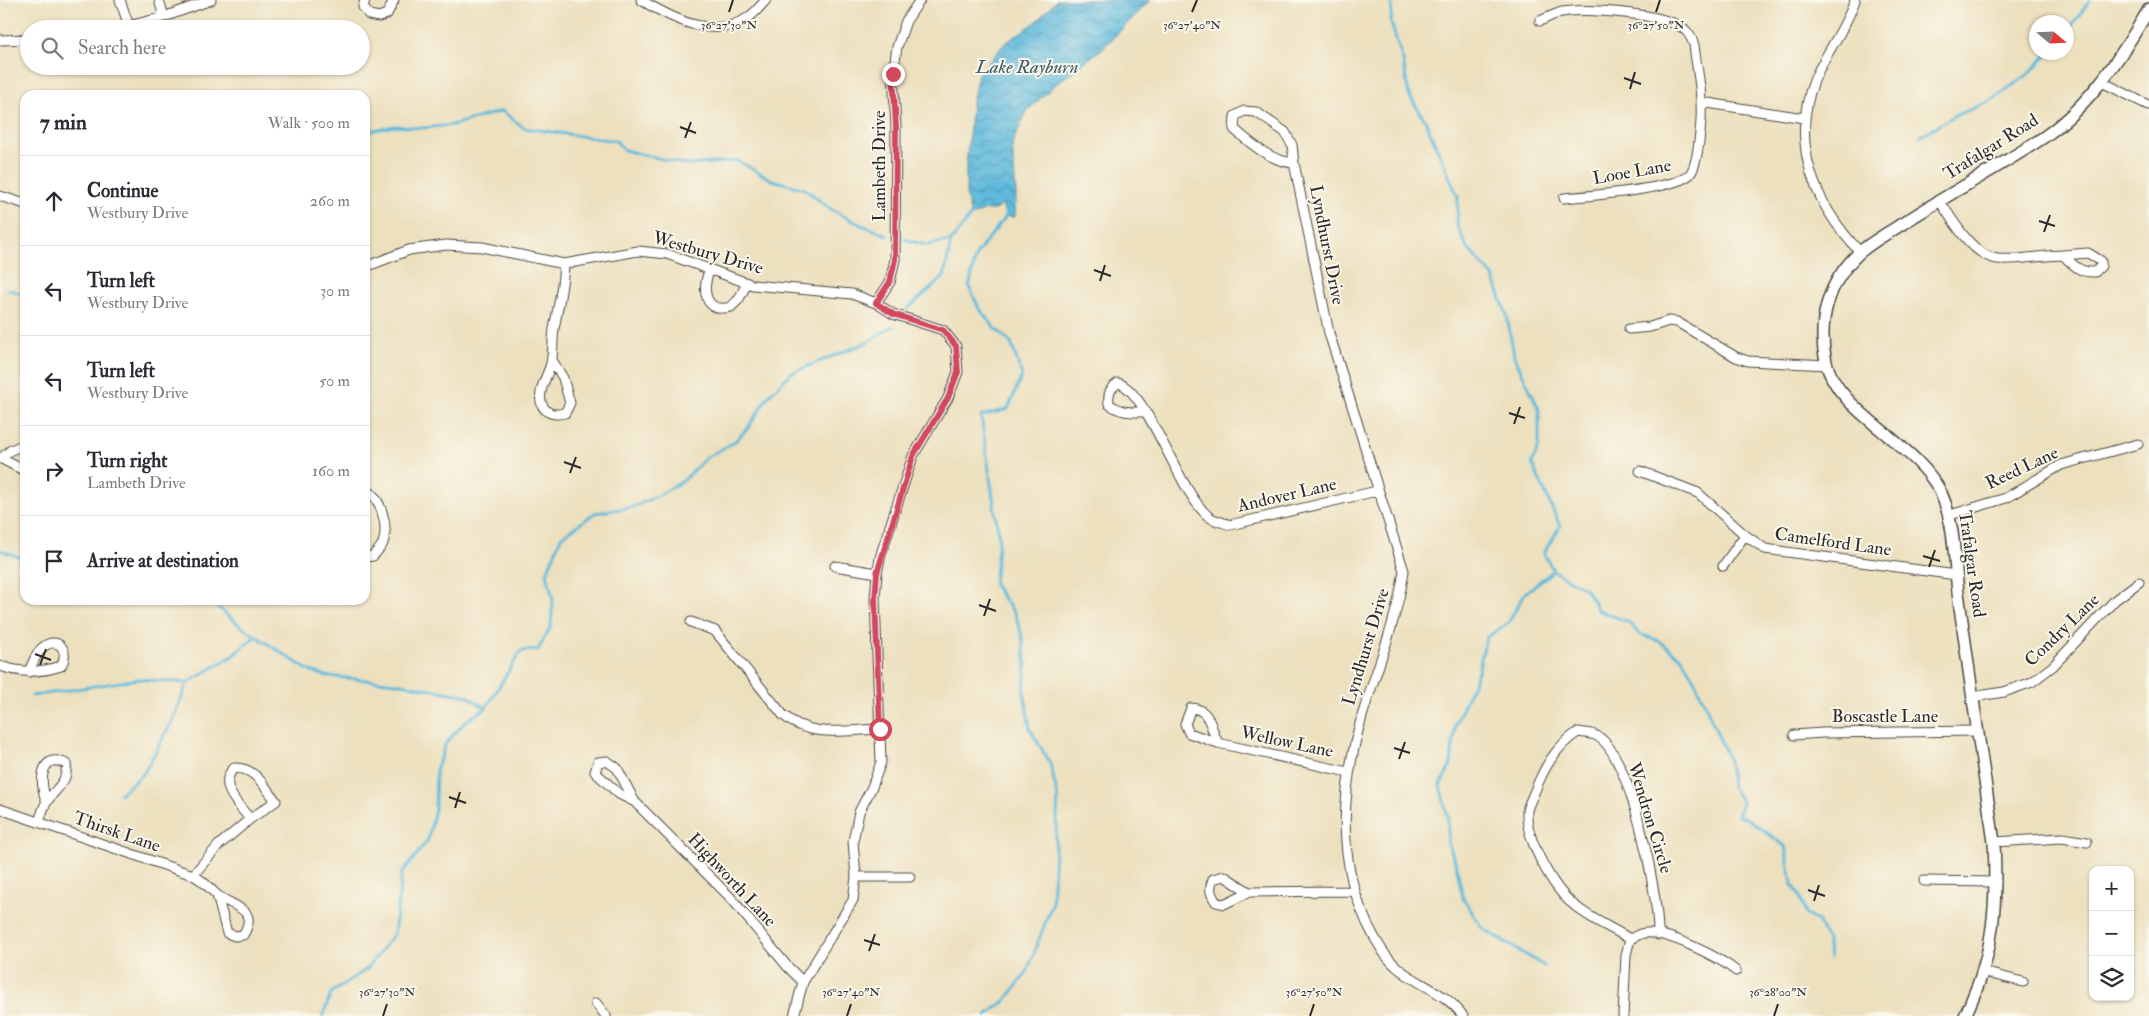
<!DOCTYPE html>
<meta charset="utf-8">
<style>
:root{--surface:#fff;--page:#f7f7f7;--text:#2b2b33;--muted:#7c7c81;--line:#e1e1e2}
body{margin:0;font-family:"IM FELL Double Pica",serif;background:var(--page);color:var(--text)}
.controls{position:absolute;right:15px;bottom:15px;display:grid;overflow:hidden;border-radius:10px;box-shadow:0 1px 4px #0004}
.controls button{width:45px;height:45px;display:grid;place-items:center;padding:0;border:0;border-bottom:1px solid var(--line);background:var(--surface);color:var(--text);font:25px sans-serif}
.compass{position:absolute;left:2029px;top:15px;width:45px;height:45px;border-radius:50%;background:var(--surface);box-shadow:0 1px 4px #0004;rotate:109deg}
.stop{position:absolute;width:15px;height:15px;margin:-11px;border:4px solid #d1495b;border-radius:50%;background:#fff}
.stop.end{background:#d1495b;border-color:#fff;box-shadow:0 1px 5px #0008}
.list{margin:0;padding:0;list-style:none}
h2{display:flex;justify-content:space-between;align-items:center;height:65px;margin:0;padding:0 20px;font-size:21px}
h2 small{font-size:16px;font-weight:400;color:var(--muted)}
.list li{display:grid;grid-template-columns:32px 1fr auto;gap:15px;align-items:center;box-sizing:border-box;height:90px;padding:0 20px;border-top:1px solid var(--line)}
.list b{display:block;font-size:19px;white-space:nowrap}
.list p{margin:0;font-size:16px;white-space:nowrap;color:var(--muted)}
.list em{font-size:16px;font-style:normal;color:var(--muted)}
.icon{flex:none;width:28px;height:28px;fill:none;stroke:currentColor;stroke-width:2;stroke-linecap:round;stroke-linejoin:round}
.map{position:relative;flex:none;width:2149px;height:1016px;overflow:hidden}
.search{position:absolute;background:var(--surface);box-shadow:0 1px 4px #0004;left:20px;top:20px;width:350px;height:55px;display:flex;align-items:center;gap:12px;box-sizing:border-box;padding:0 18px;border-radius:28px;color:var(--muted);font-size:19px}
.panel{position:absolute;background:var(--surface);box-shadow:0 1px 4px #0004;left:20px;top:90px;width:350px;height:515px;border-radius:15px}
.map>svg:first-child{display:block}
.water{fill:url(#water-waves);stroke:#447284}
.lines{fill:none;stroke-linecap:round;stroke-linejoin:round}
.stream{stroke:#5ebadc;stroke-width:3}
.minor-casing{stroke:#484641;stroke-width:11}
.tertiary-casing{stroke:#484641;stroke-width:14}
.minor{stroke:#fff;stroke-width:9}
.tertiary{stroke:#fff;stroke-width:11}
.route{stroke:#d1495b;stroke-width:6}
.ticks{fill:none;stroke:#2b2b2b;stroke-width:2}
.labels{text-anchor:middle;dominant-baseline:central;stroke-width:4;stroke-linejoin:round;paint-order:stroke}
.street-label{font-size:18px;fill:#2b2b2b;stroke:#fbf7ec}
.water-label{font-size:19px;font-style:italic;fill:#3d5d69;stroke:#fbf7ec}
.ticks-label{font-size:12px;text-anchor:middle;fill:#2b2b2b;stroke:#fbf7ec;stroke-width:4;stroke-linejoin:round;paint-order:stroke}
</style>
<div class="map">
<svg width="2149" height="1016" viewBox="0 0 2149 1016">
<defs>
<pattern id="water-waves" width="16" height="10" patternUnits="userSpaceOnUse" patternTransform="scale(1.25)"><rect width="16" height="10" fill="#5ebadc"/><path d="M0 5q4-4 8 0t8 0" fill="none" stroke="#4e97b3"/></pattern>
</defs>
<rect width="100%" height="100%" fill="#fbf7ec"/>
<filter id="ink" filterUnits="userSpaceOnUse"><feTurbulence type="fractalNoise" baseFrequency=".02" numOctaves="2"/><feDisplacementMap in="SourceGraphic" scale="10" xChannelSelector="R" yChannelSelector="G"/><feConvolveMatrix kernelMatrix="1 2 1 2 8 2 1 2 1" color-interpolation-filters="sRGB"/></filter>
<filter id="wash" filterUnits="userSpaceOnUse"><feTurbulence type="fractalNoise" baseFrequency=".0096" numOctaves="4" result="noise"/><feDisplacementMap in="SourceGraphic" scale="20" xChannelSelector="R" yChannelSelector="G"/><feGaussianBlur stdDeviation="1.12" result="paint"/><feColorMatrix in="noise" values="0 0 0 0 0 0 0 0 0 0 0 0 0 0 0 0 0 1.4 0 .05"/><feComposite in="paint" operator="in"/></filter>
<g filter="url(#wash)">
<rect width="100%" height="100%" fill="#ece0be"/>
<path class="water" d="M1057,0H1151L1102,49L1057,83L1027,111L1012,144L1016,194L1015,217L1006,216L1002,205L995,210H986L971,216L966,194V167L972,103L978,74L1005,43L1036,22Z"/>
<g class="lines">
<path class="stream" d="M1392,0L1391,23L1403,61L1409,95L1425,120L1458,197L1457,225L1468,249L1493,276L1507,316L1514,356L1539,409V445L1532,463L1560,526L1544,553L1553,571L1586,589L1598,610L1628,622L1640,634L1659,641L1682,658L1696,683L1729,761L1732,787L1742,802L1738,816L1748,819L1785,846L1792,883L1800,897L1806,915L1818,921L1827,941L1830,958
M2066,34L2090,0
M365,132L394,126L423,128L452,125L502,111L524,128L616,141L624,150L687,165L738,161L772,180L805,189L829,208L859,224L887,235
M1920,136L1954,116L1989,102L2026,76L2050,52
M903,239L927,245L951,241
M8,289L25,295
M906,310L944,277L951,241L972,214
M0,550L25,559
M209,600L242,627L308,670L326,676L397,683L467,696L486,708
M32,696L139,679L187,683L231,657L256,636
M120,794L144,773L176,714L187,683
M1544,966L1482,928L1463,898L1456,864L1448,843V817L1440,786L1451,764L1455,726L1478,672L1486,638L1508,623L1525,593L1553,571
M323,1016L331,993L367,969L394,934L402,873L428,840L435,809L436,770L446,743L465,722L486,708L521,651L538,650L551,626L553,599L547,573L561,537L595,513L633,507L659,495L683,481L707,457L733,443L748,428L769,395L791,373L868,342L893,326
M986,1016L1006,1000L1027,972L1052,904L1058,798L1050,763L1030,729L1024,691L1026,666L1022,636L1015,614L994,585L999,538L981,416L1008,409L1022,375L1011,343L995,328L979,308L969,287L976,255L1006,216L1005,213"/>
</g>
</g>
<g filter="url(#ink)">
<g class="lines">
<g class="minor-casing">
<path id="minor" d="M120,0L129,26
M159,0L164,17
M365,0L363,7L369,15L379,17L387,14L394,0
M641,0C673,19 714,41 749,17C755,13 761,5 766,0
M1855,0C1846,28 1827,51 1815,78C1789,143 1814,204 1860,252
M1540,21C1547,18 1554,14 1562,12C1587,8 1664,13 1684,29C1689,33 1692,39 1694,45C1696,64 1701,84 1701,102C1702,117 1699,163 1690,174C1678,189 1586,196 1564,198
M116,29L164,17L211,0
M0,40L29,39
M2102,82L2148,105
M1701,102L1804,118
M1294,163L1292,145L1285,132L1256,112L1244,111L1235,116L1234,129C1250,143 1272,162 1294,163L1329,333L1404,571C1397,620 1378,665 1363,713C1339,794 1334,876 1382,950C1404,984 1441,985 1463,1016
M0,196L25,204
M1939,200C1953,220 1971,255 1997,259C2012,261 2045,255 2063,255C2073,265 2080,273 2095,272L2101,266V261L2088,253L2063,255
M365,267L409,250L446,245L482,247L564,264L638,251L667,254L753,285L852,294L876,303L893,314L943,330L956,346L958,372L948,398L913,456L881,554L877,573L875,599L881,762L872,787L859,812L853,841L856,877L853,900L803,982L794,1016
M709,271C702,290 704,314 731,307L739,299L747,283
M876,303L890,282L895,259L896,127L893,74L897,47L906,21L920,0
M1629,329L1650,327L1669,321L1677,322L1736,357L1748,361L1827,365
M552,360L563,378L570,403L565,413C556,415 547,415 542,405C537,393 546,378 550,367C554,355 552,342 554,329C558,307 563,287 564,264
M1145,412C1130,412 1122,413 1109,404C1108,394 1109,389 1118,383C1147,390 1179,492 1208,516C1214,521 1223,522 1230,525L1377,491
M0,458L25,471
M1,458L11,450L25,444
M1640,471L1698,493L1745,535L1765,549L1956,575
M365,489C381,497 389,526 383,543C381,548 376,552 373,556L365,557
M1950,515L2006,498L2061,465L2138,444
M835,566L877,573
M1723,566L1745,535
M691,622L715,631L783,715C811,739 845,730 880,729
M0,666C21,673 39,673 61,666C71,649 56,635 42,648C36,654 32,664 29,672
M1972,697L2004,692L2032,682L2053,666L2115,600L2139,582
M1794,735L1822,733L1977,731
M1218,743L1189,733L1185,724L1191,708C1211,709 1210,728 1218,743L1348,772
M635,802L619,794L595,772L598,762L607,761L617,768L635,802L731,898L787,966L803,982
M0,809L193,875C203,880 208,887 217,895C232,907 260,908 243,935L235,936L227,933L217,895
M39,822C41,816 43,809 46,803C55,788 69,783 66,764C39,750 39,786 47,802
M1994,842L2062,838L2087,842
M193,875L219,845L250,819L276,801C264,786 255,767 234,768C217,785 238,804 250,819
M856,877H910
M1924,881L1996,882
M1249,892L1224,904L1216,902C1210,893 1209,888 1213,879L1224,876L1249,892L1352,891
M1630,939C1612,928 1590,919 1574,905C1553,889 1525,838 1527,811C1528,805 1532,798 1534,793C1544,768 1555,747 1578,732C1583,733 1592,733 1597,736C1631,754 1659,897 1658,935
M1983,972L2023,982
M596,1003L606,1016
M1623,1016L1626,955L1630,939C1635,937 1640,933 1645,933C1667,931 1719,957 1736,971"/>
</g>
<g class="tertiary-casing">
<path id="tertiary" d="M1965,1016C1971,1002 1978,987 1982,973C1996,930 1996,886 1994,842C1982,761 1970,681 1959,600C1954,565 1956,526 1941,493C1916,442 1838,414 1826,362C1817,321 1828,282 1859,253C1871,242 1888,233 1902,224C1948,194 1998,168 2044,137C2090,105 2121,57 2149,9"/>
</g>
<use href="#minor" class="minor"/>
<use href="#tertiary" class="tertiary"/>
</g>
</g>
<g class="lines" filter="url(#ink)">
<path class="route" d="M880,729L875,599L877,573L913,456L948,398L958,372L956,346L943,330L893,314L876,303L890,282L895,259L896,127L893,74"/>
</g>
<path class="ticks" d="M729,12L733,0M1192,12L1197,0M1656,12L1660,0M1624,78L1641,84M1630,89L1635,72M680,127L696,133M685,138L691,122M2039,221L2055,226M2044,232L2050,215M1094,270L1111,276M1100,281L1105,265M1509,413L1525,418M1514,424L1520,407M564,462L581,468M570,473L576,457M1923,556L1940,561M1929,567L1935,550M979,605L996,611M984,616L990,599M35,654L51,660M40,665L46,649M1394,748L1410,753M1399,759L1405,742M449,797L466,803M455,808L460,792M1808,890L1825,896M1814,901L1819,885M864,940L880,945M869,951L875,934M383,1016L387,1004M847,1016L851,1004M1310,1016L1314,1004M1774,1016L1778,1004"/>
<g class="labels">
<g class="street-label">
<text transform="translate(1991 147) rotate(-32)">Trafalgar Road</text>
<text transform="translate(879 166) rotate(-90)">Lambeth Drive</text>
<text transform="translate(1632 172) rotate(-10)">Looe Lane</text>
<text transform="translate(1327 245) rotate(79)">Lyndhurst Drive</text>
<text transform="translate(708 253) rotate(16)">Westbury Drive</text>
<text transform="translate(2022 468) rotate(-25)">Reed Lane</text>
<text transform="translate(1287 495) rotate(-13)">Andover Lane</text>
<text transform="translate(1833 542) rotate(8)">Camelford Lane</text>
<text transform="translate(1972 564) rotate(82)">Trafalgar Road</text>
<text transform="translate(2062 630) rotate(-44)">Condry Lane</text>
<text transform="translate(1366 647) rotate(-73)">Lyndhurst Drive</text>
<text x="1885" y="716">Boscastle Lane</text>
<text transform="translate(1287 742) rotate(12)">Wellow Lane</text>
<text transform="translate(1650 818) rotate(73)">Wendron Circle</text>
<text transform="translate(117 832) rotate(19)">Thirsk Lane</text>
<text transform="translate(732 880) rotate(47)">Highworth Lane</text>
</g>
<g class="water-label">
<text x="1027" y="67">Lake Rayburn</text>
</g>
</g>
<g class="ticks-label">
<text x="729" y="29">36°27'30"N</text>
<text x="1192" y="29">36°27'40"N</text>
<text x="1656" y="29">36°27'50"N</text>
<text x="387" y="996">36°27'30"N</text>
<text x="851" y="996">36°27'40"N</text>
<text x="1314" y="996">36°27'50"N</text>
<text x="1778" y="996">36°28'00"N</text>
</g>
</svg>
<div class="controls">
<button>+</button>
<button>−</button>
<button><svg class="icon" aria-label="layers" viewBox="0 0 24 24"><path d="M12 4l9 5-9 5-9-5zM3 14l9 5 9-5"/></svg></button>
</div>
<svg class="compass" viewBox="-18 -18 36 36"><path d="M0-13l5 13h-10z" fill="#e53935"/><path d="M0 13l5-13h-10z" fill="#7c7c81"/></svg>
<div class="stop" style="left:880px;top:729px"></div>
<div class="stop end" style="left:893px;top:74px"></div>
<div class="search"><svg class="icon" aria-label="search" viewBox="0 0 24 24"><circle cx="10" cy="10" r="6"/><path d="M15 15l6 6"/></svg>Search here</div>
<section class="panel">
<h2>7 min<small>Walk · 500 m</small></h2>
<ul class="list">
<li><svg class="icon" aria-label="ahead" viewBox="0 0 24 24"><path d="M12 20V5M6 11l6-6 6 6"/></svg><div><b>Continue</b><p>Westbury Drive</p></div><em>260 m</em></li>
<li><svg class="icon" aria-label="left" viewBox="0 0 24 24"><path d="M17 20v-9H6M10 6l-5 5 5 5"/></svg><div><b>Turn left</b><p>Westbury Drive</p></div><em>30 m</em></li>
<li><svg class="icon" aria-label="left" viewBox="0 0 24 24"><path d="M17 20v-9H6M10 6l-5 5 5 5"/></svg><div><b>Turn left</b><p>Westbury Drive</p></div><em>50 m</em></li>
<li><svg class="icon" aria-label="right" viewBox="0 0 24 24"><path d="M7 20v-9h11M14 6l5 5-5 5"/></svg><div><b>Turn right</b><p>Lambeth Drive</p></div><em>160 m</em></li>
<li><svg class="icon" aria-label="arrive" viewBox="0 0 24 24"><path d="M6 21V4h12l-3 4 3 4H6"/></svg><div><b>Arrive at destination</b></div></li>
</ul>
</section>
</div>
